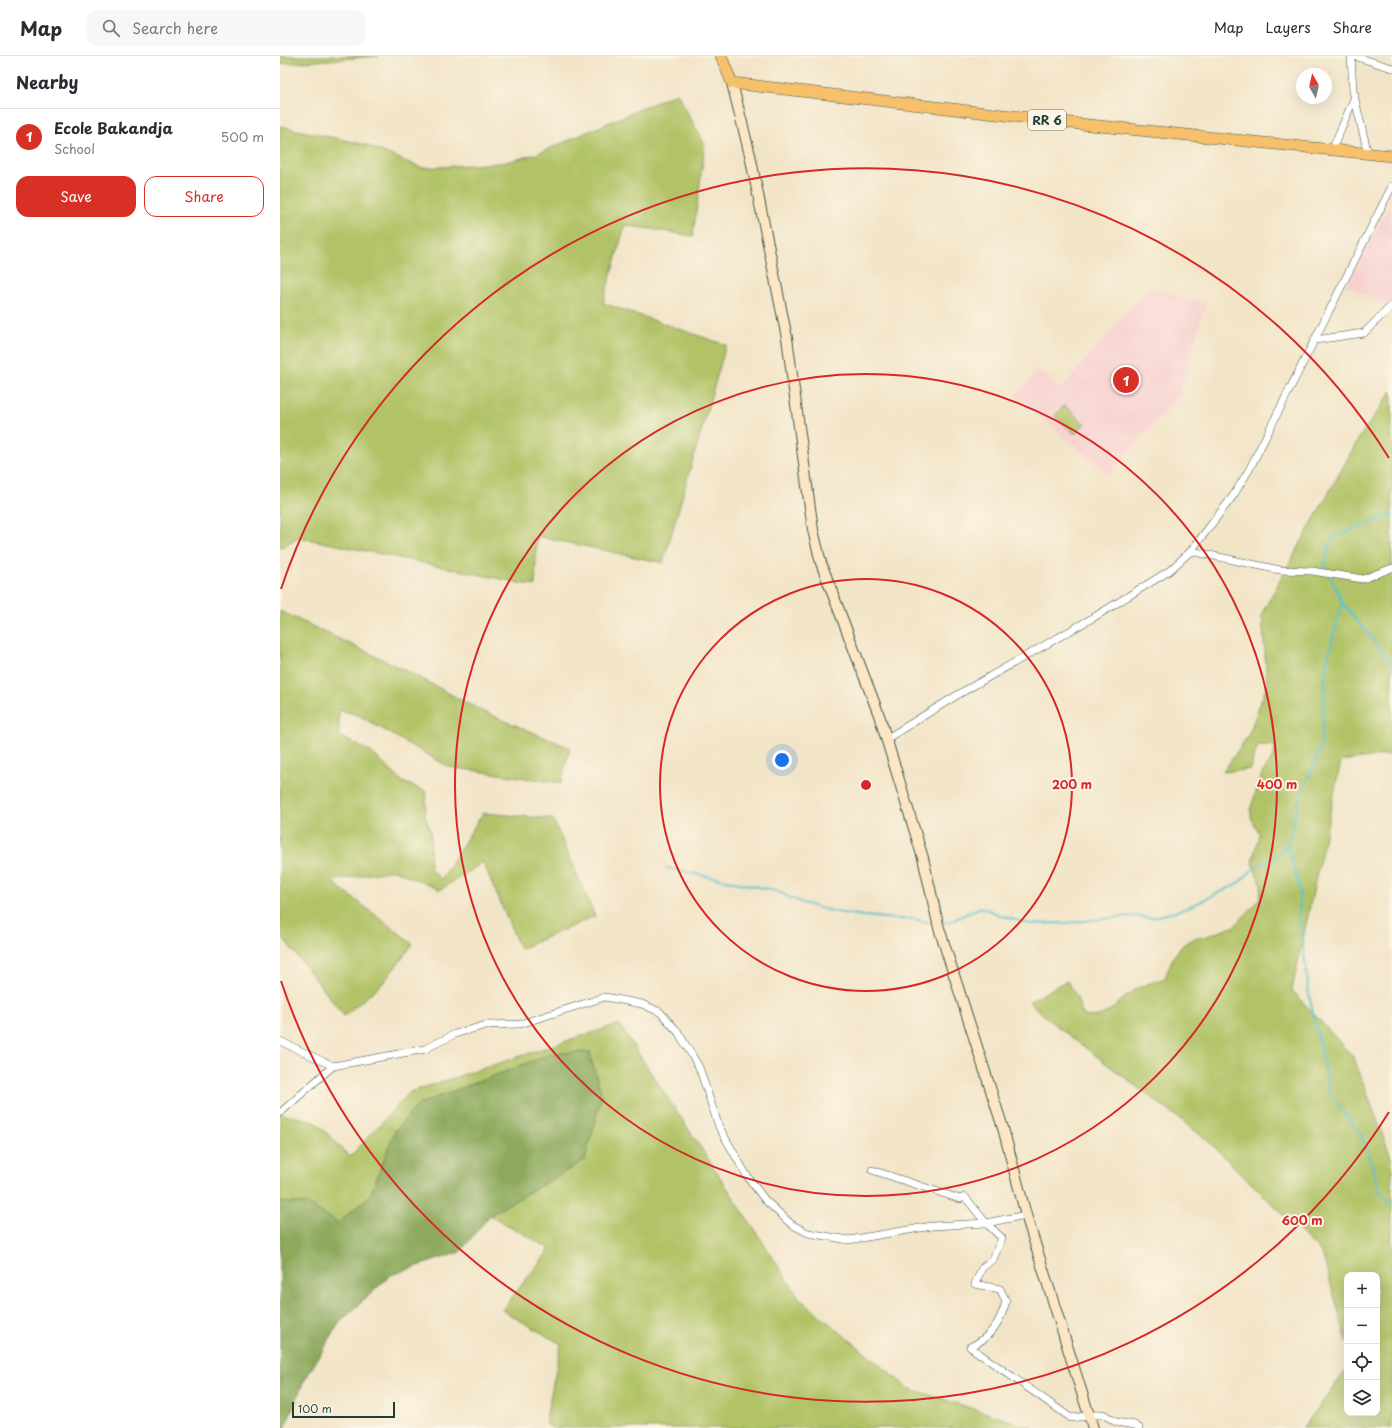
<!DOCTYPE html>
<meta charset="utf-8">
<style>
:root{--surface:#fff;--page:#f7f7f7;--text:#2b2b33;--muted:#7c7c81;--line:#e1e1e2;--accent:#d93025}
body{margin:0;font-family:"Playpen Sans",sans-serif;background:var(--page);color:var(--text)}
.controls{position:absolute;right:12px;bottom:12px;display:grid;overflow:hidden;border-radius:8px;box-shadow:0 4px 16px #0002}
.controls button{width:36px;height:36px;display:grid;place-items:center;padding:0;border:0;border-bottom:1px solid var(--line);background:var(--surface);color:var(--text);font:20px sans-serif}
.compass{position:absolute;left:1016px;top:12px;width:36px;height:36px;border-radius:50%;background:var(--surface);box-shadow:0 4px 16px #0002;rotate:352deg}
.scale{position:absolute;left:12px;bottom:10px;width:103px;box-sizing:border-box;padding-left:4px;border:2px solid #1f3d34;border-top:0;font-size:11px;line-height:14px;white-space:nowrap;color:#1f3d34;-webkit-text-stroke:3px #fcf5e5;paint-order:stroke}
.you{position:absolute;left:502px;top:704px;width:14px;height:14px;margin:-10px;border:3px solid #fff;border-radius:50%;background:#1a73e8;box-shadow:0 0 0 6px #1a73e833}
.badge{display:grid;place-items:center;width:26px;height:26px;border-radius:50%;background:var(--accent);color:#fff;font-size:13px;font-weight:700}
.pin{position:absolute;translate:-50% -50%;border:2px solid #fff;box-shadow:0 1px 4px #0006}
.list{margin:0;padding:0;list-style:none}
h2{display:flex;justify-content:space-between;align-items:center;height:52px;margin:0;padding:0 16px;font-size:17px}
h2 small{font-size:13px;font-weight:400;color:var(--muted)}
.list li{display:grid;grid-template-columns:26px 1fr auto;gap:12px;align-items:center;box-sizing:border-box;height:56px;padding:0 16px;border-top:1px solid var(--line)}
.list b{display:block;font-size:15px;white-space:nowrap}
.list p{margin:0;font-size:13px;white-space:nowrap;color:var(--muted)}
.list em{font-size:13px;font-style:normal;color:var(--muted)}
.actions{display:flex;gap:8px;padding:12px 16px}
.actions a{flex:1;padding:9px 0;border:1px solid var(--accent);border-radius:12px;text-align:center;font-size:14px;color:var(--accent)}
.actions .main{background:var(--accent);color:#fff}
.icon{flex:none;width:22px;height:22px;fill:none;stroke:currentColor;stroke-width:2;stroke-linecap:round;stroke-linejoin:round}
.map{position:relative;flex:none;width:1112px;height:1372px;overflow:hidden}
header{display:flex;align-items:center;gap:24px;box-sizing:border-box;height:56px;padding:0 20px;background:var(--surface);border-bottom:1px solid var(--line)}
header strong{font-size:19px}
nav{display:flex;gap:22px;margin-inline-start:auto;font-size:14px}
.search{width:280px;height:36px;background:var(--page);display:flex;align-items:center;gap:10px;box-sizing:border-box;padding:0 14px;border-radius:12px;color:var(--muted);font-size:15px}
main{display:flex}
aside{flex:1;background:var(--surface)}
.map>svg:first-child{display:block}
.built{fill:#f7d0cf}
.green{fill:#b1c366;stroke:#68804d}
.forest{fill:#8ca95b;stroke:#567348}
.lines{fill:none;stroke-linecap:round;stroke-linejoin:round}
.stream{stroke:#54c1cd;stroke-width:2}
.minor-casing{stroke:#3f564a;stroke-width:8}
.secondary-casing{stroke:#3f564a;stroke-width:12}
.primary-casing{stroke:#3f564a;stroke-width:12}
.minor{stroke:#fff;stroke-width:7}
.secondary{stroke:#fce6c4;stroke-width:10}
.primary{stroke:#f7c06b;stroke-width:11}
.ring{fill:none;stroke:#d62828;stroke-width:2}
.labels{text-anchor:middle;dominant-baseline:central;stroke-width:4;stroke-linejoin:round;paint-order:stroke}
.shield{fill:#fcf5e5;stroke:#617469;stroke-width:1}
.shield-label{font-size:12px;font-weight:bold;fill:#1f3d34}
.centre{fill:#d62828;stroke:#fcf5e5;stroke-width:2}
.ring-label{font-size:12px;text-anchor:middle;font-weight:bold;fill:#d62828;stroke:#fcf5e5;stroke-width:4;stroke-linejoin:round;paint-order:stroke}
</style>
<header>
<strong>Map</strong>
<div class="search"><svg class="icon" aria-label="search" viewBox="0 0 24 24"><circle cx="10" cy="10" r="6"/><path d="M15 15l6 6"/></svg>Search here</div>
<nav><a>Map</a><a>Layers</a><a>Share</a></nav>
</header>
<main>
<aside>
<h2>Nearby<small></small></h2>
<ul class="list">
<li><span class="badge">1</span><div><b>Ecole Bakandja</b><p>School</p></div><em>500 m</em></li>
</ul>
<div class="actions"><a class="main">Save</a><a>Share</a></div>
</aside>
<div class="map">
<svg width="1112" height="1372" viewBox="0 0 1112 1372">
<rect width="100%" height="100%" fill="#fcf5e5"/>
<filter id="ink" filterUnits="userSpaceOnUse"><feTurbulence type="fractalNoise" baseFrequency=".025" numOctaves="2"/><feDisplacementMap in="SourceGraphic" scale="8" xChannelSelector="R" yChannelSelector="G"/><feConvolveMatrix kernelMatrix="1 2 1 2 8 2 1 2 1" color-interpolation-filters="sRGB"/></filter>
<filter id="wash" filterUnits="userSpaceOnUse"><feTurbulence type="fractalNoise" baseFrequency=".012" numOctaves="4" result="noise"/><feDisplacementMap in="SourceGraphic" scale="16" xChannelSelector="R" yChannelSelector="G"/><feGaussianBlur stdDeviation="0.9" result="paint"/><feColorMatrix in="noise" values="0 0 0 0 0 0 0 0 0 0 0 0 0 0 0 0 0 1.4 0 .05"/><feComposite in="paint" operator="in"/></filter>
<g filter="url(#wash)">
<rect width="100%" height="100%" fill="#f2e4c7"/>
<path class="built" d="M1112,144V249L1099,247L1067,229Z
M868,231L926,247L900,337L829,419L736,340L758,314L781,333Z"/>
<path class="green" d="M0,0H99L0,8Z
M397,37L425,89L413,180L345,169L323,247L446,289L383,507L257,480L255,530L18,481L0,492V70L86,89L142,112L222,107L257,98Z
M1112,335V529L1109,550L1112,552V698L1061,705L1012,934L1074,1002L1112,1104V1372H1023L1067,1313V1357H1097V1219H1067V1286L1042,1197L926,1083L774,968L749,946L787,924L796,940L803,959C825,968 841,941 858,932C866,928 876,925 885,922L893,901L903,889L915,882L928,880L955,870L980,843L981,828L972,807L979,778L971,761V751L982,718L993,701L996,690L978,689L970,713L943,716L969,678L987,629L982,557L1079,382Z
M784,349L805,368L795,378L775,360Z
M0,555L125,614L204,656L290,692L281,727L169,711L78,659L59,654V680L91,696L123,726L147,736L145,760L151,776L150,813L161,823L203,757L273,763L315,860L240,893L203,806L160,834L114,814L51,825L133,888L103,927L64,960L0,878Z
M339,968L521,1244L628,1332L753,1372H272L265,1368L281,1288L222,1254L270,1193L210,1159L305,1104L311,996H309L274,997L116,1073L90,1139L58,1167L28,1148L0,1146V1058L35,1065L70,1101L130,1036Z"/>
<path class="forest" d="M309,996L322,1039L305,1104L210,1159L180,1196L111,1219L60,1266L23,1327L5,1372H0V1146L28,1148L58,1167L90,1139L116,1073L139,1048L274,997Z"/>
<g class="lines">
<path class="stream" d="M1048,515L1044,507L1052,482L1112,458
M1050,519L1062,546L1112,608
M1007,788L1020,834L1019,858L1029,938L1050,1038L1081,1079L1086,1089L1098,1131L1112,1151
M387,812L497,835C533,856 577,860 618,863C623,864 629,862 633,863C641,864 647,867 654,867
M661,866H669L701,851L725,861L750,868L786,867L848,860L872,862L907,852L957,828L971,815L1000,798L1007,788L1013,771L1016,753L1041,691L1046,609L1062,546"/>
</g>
</g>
<g filter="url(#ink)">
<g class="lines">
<g class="minor-casing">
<path id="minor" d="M1071,0L1073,35L1088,98
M1074,0L1112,12
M1052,94L1075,40
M1035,284L1084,277L1112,249
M911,495L1000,514L1032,515L1083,523L1112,512
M606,683L679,638L816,560L889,515L911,495L953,440L969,414L1112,130
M0,985L53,1010L145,993L175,978L206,969L240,968L325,941L362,948L380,956L398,976L419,1011L439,1071L467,1120L485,1144L511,1168L528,1177L569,1184L652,1170L706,1167L746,1159
M0,1057L53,1010
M592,1114L680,1143L685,1141L706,1167L722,1182L713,1203L702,1212L695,1228L720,1233L726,1245C721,1266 710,1282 690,1291L791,1362L823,1358L836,1366L855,1369L859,1372"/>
</g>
<g class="secondary-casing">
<path id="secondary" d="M452,27L470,99L507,282L533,474L541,507L599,659L643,802L659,872L723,1072L746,1159L813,1372"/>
</g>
<g class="primary-casing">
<path id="primary" d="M441,0L452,27L800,68L1112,100"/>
</g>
<use href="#minor" class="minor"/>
<use href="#secondary" class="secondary"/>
<use href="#primary" class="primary"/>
</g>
</g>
<g class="ring">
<circle cx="586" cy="729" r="206"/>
<circle cx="586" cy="729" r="411"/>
<path d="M1109 1056A617 617 0 0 1 1 925M1 533A617 617 0 0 1 1109 402"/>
</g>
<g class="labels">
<rect class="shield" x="748" y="54" width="38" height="20" rx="3"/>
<g class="shield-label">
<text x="767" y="64">RR 6</text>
</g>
</g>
<circle cx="586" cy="729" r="6" class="centre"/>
<g class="ring-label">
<text x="792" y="733">200 m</text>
<text x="997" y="733">400 m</text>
<text x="1022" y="1169">600 m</text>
</g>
</svg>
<div class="controls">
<button>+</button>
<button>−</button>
<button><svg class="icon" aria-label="locate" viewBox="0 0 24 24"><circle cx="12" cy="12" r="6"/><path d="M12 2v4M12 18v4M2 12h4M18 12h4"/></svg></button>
<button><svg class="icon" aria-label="layers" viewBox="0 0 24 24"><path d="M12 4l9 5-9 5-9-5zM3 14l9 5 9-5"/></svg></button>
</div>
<svg class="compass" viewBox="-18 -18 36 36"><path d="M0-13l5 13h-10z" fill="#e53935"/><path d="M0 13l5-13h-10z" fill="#7c7c81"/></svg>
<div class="scale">100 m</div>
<div class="you"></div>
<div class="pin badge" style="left:846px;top:324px">1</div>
</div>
</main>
